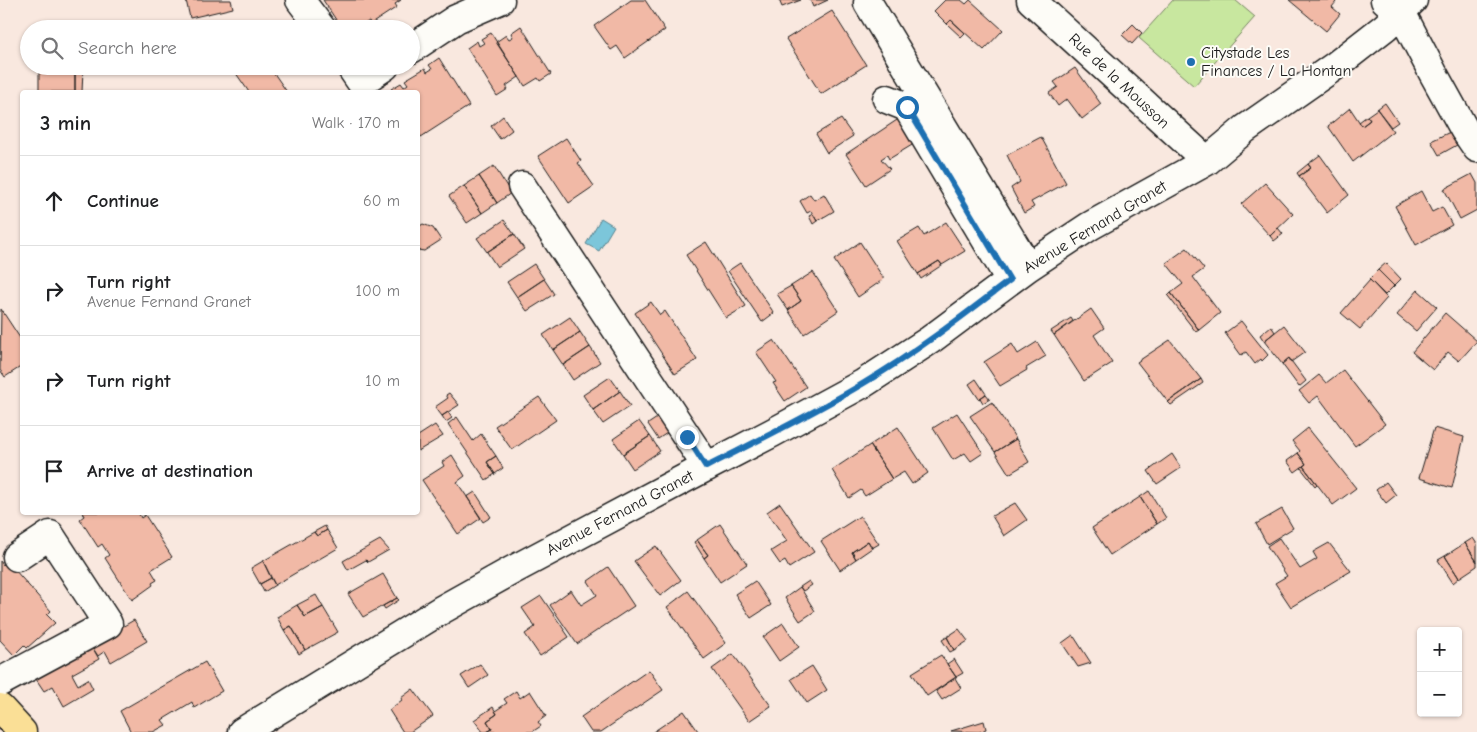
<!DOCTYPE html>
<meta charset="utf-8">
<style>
:root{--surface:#fff;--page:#f6f6f6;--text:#202124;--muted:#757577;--line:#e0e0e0}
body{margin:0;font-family:"Comic Neue",sans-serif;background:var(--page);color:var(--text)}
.controls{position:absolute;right:15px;bottom:15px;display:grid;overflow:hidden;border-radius:5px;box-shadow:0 1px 4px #0004}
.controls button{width:45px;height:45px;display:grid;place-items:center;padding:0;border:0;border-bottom:1px solid var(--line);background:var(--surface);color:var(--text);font:25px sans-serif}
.stop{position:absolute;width:15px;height:15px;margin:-11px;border:4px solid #1f6fb2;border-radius:50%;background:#fff}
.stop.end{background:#1f6fb2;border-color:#fff;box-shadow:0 1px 5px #0008}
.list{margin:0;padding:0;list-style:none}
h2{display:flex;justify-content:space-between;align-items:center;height:65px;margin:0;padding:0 20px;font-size:21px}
h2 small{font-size:16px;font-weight:400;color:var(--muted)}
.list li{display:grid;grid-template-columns:32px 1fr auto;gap:15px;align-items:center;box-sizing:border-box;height:90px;padding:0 20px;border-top:1px solid var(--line)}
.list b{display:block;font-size:19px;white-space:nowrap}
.list p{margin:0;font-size:16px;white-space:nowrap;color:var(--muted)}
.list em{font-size:16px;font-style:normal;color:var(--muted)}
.icon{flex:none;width:28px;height:28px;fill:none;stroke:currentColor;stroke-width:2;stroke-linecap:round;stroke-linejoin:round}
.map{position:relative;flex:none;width:1477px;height:732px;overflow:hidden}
.search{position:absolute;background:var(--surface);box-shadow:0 1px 4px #0004;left:20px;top:20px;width:400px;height:55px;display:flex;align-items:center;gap:12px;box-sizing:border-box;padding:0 18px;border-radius:28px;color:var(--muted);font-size:19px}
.panel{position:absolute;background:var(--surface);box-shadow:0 1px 4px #0004;left:20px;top:90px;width:400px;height:425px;border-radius:5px}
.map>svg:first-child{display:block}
.green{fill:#c8e79f;stroke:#72825e}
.water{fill:#7bc6da;stroke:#55828e}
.building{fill:#f1b9a6;stroke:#1c1c1c}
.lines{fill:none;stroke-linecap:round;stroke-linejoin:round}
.minor-casing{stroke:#1c1c1c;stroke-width:31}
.major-casing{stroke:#1c1c1c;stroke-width:31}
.minor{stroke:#fdfcf7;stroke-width:28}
.major{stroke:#fadf96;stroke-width:28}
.route{stroke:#1f6fb2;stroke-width:6}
.poi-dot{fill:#1f6fb2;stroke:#fdfcf7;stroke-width:2}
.labels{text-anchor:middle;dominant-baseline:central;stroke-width:4;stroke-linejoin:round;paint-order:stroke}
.poi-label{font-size:16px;fill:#1c1c1c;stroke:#fdfcf7;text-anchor:start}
.street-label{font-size:16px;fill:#1c1c1c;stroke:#fdfcf7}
</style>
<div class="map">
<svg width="1477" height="732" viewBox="0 0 1477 732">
<rect width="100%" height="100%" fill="#f9e8df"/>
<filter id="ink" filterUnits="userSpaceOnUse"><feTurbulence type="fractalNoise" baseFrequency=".02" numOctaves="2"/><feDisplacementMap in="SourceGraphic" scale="10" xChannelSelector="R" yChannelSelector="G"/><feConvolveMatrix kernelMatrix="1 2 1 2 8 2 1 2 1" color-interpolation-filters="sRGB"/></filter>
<g filter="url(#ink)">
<path class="green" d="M1173,0H1235L1255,17L1194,86L1139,38Z"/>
<path class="water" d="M601,218L614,226L599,251L586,244Z"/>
<path class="building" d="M186,0H231L233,8L190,18Z
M323,0H401L395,4L397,7L371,24L369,21L357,29H342Z
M631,0H645L665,30L625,58L617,46L611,50L594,26Z
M779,0H801L782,7Z
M810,0H828L813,7Z
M945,0H961L966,4L970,0L1003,30L984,50L951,20L947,24L934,11Z
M1289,0H1334L1336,2L1332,7L1340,14L1326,31Z
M832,11L866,65L821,94L786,39Z
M951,20L965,33L961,37L947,24Z
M1133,24L1142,33L1132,44L1122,35Z
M521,26L551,74L540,81L538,78L525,86L496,42L506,35L509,39L513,37L511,33Z
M491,33L519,77L506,86L508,89L497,96L467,48L477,41L479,46L484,43L481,39Z
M439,58L469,106L421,137L418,131V92H393L391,89L401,83L404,87L408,84L405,80L425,68L427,72L432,69L429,65Z
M50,66H83V69H75V92H39V72H50Z
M236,66H269L287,92H249L233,69Z
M1075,68L1101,104L1082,119L1067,99L1058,106L1049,93L1058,87L1054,82Z
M75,69H83L82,92H75Z
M1385,103L1398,122L1391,127L1377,109Z
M1350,108L1362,126L1370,120L1367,116L1377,109L1393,131L1353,162L1328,126Z
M503,116L512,130L500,139L491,126Z
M1367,116L1370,120L1362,126L1359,122Z
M900,118L917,142L889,159L887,155L881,159L890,169L866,185L846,154Z
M841,119L853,136L827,153L816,134Z
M1450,132L1457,145L1439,155L1431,141Z
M1041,137L1066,183L1031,202L1034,207L1024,213L1011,188L1020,182L1007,155Z
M566,138L581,161L578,163L594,186L569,203L538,156Z
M1320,155L1349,195L1327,213L1299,176L1311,168L1308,164Z
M1308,164L1311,168L1299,176L1297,173Z
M494,166L511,193L497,203L479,176Z
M1472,174L1477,183V210L1460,219L1444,189Z
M479,176L497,203L482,213L464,186Z
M1265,183L1293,214L1270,236L1241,204Z
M464,186L482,213L467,223L449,196Z
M1421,191L1432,212L1442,207L1452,225L1416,245L1395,206Z
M810,194L814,200L824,194L834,211L817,221L811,211L807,213L800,201Z
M813,214L817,221L813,224L809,216Z
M504,220L514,234L487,252L477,238Z
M946,222L965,251L942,265L939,261L918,274L897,241L919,228L924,236Z
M423,224L433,228L441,240L424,251L418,250V226V227Z
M1278,228L1283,234L1274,241L1270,236Z
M514,234L524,249L497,267L487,252Z
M706,242L746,306L726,318L686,255Z
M860,242L884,279L858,297L834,260Z
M1187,248L1204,269L1193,277L1220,313L1199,330L1171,293L1183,284L1166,263Z
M939,261L942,265L921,279L918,274Z
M740,263L774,313L762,322L728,271Z
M1386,263L1401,279L1394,286L1378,270Z
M534,264L544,279L517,297L507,282Z
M1378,270L1394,286L1385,295L1369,279Z
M813,272L838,311L804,334L788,310L801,301L791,286Z
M544,279L554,294L527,311L517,297Z
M1370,280L1387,298L1360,329L1341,313Z
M791,286L801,301L788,310L777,294Z
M1418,290L1437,307L1416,331L1397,315Z
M1171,293L1199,330L1196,332L1168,296Z
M651,302L660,315L665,311L697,360L675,374L635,313Z
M1,309L22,341L21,349L22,366L5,377L0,370Z
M1091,309L1104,328L1094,335L1112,363L1084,381L1054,335Z
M1445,313L1477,341L1459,361L1448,352L1433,370L1412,352Z
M570,317L580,332L553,350L543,335Z
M1071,318L1073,321L1054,335L1051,331Z
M1241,321L1268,355L1262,361L1261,359L1255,364L1246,352L1241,355L1225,333Z
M1284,325L1305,352L1291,362L1289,358L1282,364L1264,341Z
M1271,326L1275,332L1264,341L1260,335Z
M580,332L590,347L563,365L553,350Z
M774,340L806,387L785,401L773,383L776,382L756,352Z
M1170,340L1201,379L1168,402L1137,362Z
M1037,342L1046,356L1026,368L1027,370L1000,386L984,362L1012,344L1018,354Z
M590,347L600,362L573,380L563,365Z
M1289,358L1306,381L1299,387L1282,364Z
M1343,370L1385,424L1355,446L1318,396L1309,403L1299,391L1319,375L1326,383Z
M610,377L620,391L593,410L583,395Z
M976,379L986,394L979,399L969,384Z
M1201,379L1203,383L1171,405L1168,402Z
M620,391L630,406L603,424L593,410Z
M449,393L459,405L442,416L435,407L448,398L446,395Z
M986,394L990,399L983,403L980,398Z
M539,397L556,420L512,450L495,426Z
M992,402L1016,439L995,452L970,416Z
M448,412L452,418L446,422L442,416Z
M957,413L983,453L971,461L965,453L953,460L933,428Z
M663,414L673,429L658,439L648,424Z
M457,417L473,441L481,434L496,456L487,462L495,474L486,480L448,424Z
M639,421L650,436L623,454L613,439Z
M435,425L443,436L418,451V436Z
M898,427L928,473L912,484L904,472L892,479L870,445Z
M1308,428L1356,488L1333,505L1303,466L1306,464L1298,453L1300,451L1292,441Z
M1434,428L1464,437L1452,488L1419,478Z
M650,436L660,451L633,469L623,454Z
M1016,439L1029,462L1009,474L995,452Z
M870,445L892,479L865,496L861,490L849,498L832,470Z
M1298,453L1306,464L1295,472L1287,461Z
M1172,454L1181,468L1157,484L1148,471Z
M452,455L465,476L457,482L481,518L458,534L422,480L444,466L442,462Z
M496,456L503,468L495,474L487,462Z
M1303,466L1317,484L1315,486L1301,468Z
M1386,482L1396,495L1386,503L1376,490Z
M1149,491L1166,518L1157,524L1140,497Z
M475,492L491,517L483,522L467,497Z
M1140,497L1157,524L1110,555L1092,528Z
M780,503L814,552L789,568L785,561L780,564L771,551L787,541L767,512Z
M1015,503L1027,520L1004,536L992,516Z
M1282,509L1293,528L1267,544L1256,524Z
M82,512H138L141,518L145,515L172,557L151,570L157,580L152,583L153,585L132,600L105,558L109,555L102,544L98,547L80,519L84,516Z
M860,516L879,544L872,548L868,541L852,552L856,559L840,570L821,541Z
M720,524L747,564L720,582L704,558L708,555L697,540Z
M325,526L327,530L317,536L314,532Z
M327,530L338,548L275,585L263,561L314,532L317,536Z
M1279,538L1300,569L1317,559L1313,552L1329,543L1351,571L1291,607L1275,583L1287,576L1267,546Z
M1473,538L1477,544V562L1465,543Z
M380,540L389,550L368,562L366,560L348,570L343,561Z
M697,540L708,555L704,558L694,542Z
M868,541L872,548L856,559L852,552Z
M1465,543L1477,562V566L1459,578L1445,556Z
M656,546L681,580L660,596L634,561Z
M1445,556L1459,578L1453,583L1438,560Z
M0,561L3,565L7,561L51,611L47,615L55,623L27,648L24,645L14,655L0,640Z
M263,561L271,578L260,584L251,568Z
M608,567L634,606L577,644L550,605L571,590L581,605L597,595L588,581Z
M383,574L397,598L363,617L348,594Z
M271,578L275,585L264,592L260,584Z
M755,581L771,605L751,618L735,594Z
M809,581L812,585L803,591L800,587Z
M800,587L815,611L800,621L785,598Z
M688,591L726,643L704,659L667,607Z
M316,595L323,607L305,617L297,605Z
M541,596L569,637L540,656L525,634L535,627L522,608Z
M397,598L399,600L385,609L383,606Z
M297,605L305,617L323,607L338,632L305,650L291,626L284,630L277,617Z
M134,620L147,641L111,662L105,651L98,656L91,645Z
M783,623L799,647L779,661L763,637Z
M291,626L305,650L299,654L284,630Z
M959,629L968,641L954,650L947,637Z
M1073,635L1091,663L1078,667L1062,643Z
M947,637L954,650L950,652L942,640Z
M91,645L99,659L72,674L78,685L88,679L93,689L64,706L53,686L44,691L36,679L66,663L65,661Z
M733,654L771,706L749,721L712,669Z
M941,655L956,677L927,696L912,673Z
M954,659L963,673L956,677L947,664Z
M205,662L222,691L194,708L192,702L162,720L166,725L153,732H131L120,711Z
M480,664L488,675L469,688L461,676Z
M812,666L827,690L807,703L791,679Z
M649,670L663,690L601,732H591L581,717Z
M955,678L961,688L942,700L936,691Z
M413,689L433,716L410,732H403L389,710L402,700L401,698Z
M516,691L520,698L530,691L546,716L538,722L541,726L532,732H487L492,729L487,721L497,714L495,711L507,703L504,699Z
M493,707L497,714L487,721L492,729L487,732H483L474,720Z
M684,711L698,731L696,732H653Z
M984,721L986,729L979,732L951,731Z"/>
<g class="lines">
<g class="minor-casing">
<path id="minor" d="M300,0L322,29
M1031,0L1207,161
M1385,0L1401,12L1433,73L1464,129L1477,148
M868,3L1028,267
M411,49L456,19L500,0
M350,66L361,82L385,66
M887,99L907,107L1010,280
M522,186L707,467
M0,682L108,624L50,535L17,557
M242,732L443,609L511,571L693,474L772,433L864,383L930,340L1028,267L1090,226L1207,161L1245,129L1335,66L1385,27L1413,0"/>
</g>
<g class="major-casing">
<path id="major" d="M0,708L22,732"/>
</g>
<use href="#minor" class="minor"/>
<use href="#major" class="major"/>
</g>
</g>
<g class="lines" filter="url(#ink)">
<path class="route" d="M687,437L706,467C759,440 813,414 864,383C915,353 963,316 1010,280L907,107"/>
</g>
<circle class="poi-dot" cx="1191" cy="62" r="5"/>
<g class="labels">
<g class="poi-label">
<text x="1201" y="53">Citystade Les<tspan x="1201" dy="18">Finances / La Hontan</tspan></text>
</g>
<g class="street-label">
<text transform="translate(1119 81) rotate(43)">Rue de la Mousson</text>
<text transform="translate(1095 227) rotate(-31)">Avenue Fernand Granet</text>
<text transform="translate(620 513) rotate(-28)">Avenue Fernand Granet</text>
</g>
</g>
</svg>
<div class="controls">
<button>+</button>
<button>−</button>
</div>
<div class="stop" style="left:907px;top:107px"></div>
<div class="stop end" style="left:687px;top:437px"></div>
<div class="search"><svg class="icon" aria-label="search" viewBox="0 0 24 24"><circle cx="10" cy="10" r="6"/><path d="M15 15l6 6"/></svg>Search here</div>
<section class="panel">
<h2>3 min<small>Walk · 170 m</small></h2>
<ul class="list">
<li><svg class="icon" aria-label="ahead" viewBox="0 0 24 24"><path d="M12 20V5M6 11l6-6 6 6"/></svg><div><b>Continue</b></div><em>60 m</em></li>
<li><svg class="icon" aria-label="right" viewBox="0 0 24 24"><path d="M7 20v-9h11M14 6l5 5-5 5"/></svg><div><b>Turn right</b><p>Avenue Fernand Granet</p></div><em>100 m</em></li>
<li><svg class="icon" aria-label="right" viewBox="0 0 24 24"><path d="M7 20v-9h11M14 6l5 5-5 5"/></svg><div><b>Turn right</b></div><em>10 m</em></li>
<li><svg class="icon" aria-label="arrive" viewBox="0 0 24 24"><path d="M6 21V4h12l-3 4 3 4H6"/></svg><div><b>Arrive at destination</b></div></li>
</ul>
</section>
</div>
